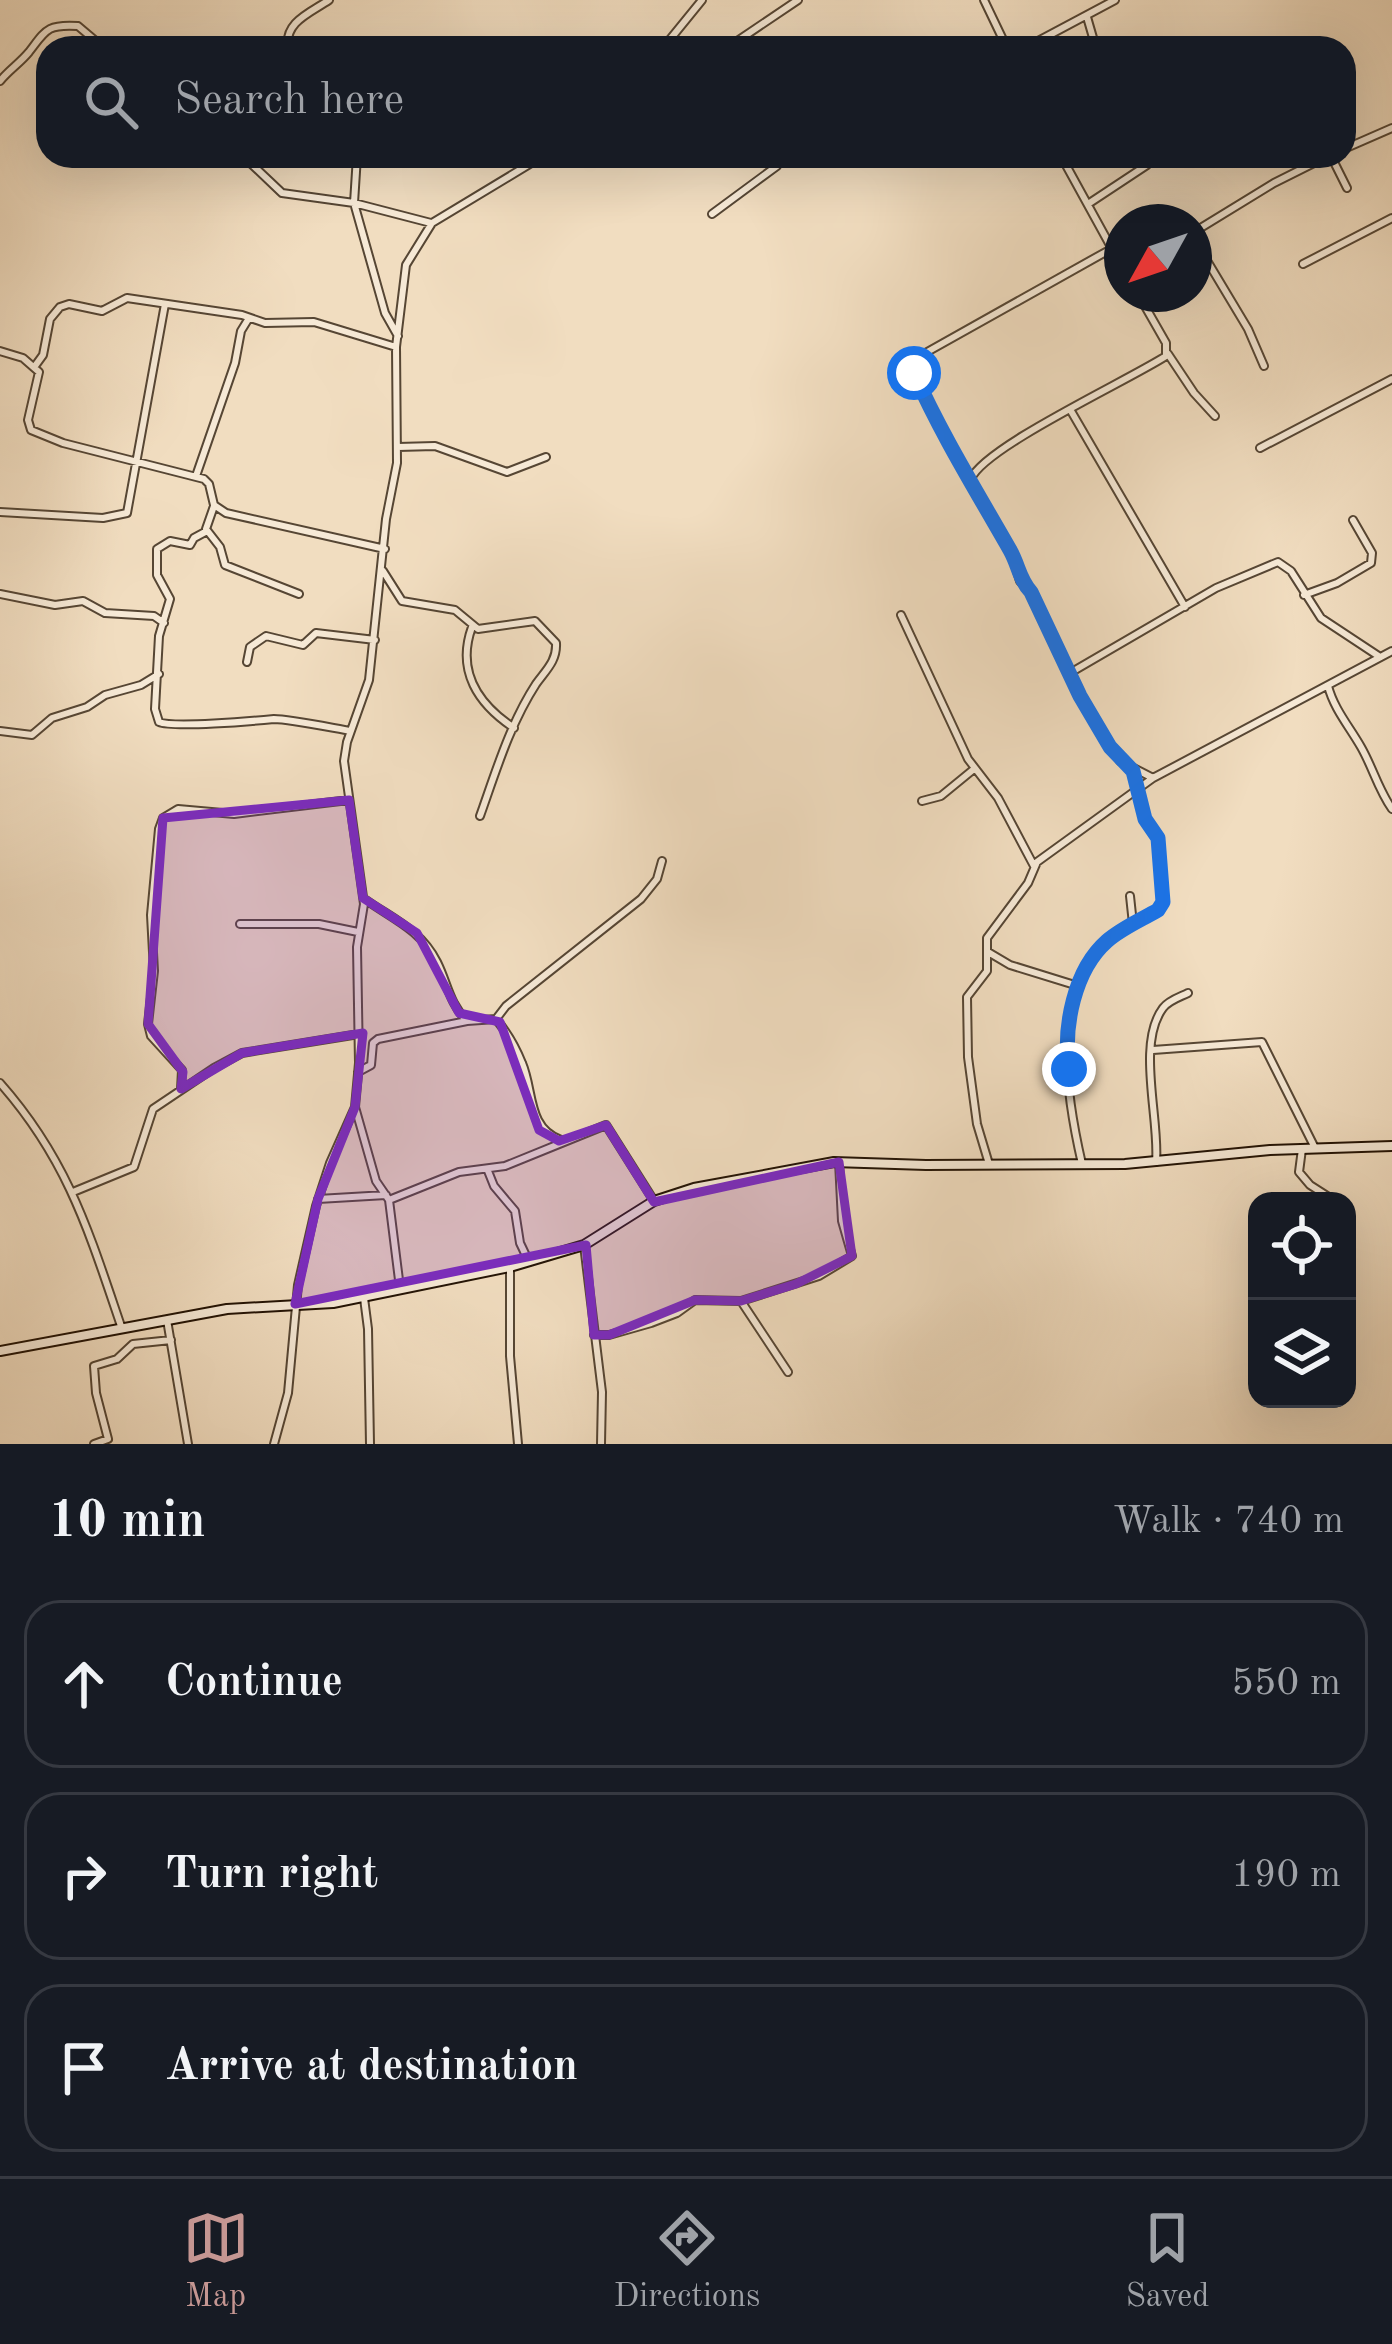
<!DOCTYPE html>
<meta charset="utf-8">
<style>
:root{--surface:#171b24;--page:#20242c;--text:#f1f3f6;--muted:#9ea1a6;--line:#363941;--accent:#c59692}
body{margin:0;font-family:"Old Standard TT",serif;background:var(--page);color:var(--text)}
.controls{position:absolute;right:36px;bottom:36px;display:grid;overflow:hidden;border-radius:24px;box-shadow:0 12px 48px #0002}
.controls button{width:108px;height:108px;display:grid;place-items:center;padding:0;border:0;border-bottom:3px solid var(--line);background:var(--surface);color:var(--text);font:60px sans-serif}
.compass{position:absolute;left:1104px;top:204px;width:108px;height:108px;border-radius:50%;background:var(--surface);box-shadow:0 12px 48px #0002;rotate:230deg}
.stop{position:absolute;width:36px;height:36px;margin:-27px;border:9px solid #1a73e8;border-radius:50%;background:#fff}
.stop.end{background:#1a73e8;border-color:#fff;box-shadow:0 3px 12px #0008}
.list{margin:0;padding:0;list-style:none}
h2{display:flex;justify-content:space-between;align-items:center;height:156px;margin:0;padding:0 48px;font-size:51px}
h2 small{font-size:39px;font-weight:400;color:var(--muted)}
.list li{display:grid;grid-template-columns:78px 1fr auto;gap:36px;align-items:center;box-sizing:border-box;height:168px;margin:0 24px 24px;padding:0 24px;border:3px solid var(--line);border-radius:36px}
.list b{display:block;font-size:45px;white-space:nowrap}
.list em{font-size:39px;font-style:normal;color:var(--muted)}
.icon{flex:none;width:66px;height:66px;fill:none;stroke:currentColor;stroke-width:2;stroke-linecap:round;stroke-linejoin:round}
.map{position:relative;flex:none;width:1392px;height:1444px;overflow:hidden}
.search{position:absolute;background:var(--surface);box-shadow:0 12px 48px #0002;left:36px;right:36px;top:36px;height:132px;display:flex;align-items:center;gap:30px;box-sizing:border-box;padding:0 42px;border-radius:36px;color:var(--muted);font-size:45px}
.sheet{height:732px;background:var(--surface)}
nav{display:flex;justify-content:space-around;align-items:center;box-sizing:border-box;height:168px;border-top:3px solid var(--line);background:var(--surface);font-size:33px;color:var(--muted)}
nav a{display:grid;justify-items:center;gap:6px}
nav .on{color:var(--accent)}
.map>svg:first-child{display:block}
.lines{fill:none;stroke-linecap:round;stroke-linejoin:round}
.street-casing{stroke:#564634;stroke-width:10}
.secondary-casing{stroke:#231305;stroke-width:12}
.street{stroke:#f6e9d6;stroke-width:6}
.secondary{stroke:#f6e9d6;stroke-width:8}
.route{stroke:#1a73e8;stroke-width:15}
.marked{fill:#7b2cbf;fill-opacity:0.2;stroke:#7b2cbf;stroke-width:9;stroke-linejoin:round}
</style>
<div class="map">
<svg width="1392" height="1444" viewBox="0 0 1392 1444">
<rect width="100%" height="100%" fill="#f1ddc0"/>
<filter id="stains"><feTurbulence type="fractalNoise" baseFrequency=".00167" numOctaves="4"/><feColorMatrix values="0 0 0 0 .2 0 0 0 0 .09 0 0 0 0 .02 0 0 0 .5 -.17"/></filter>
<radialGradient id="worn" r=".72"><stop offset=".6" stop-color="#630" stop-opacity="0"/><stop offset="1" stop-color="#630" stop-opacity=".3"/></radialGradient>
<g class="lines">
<g class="street-casing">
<path id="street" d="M984,0L1007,48
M1087,17L1096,48
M217,48V46
M288,48C284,22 310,13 329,0
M663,48L702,0
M727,48L798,0
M1025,48L1115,0
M0,81C9,70 20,63 29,52C46,30 47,24 78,26L104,48
M1344,149L1392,128
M243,156L282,193L354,203L431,223
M357,156L354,203L385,313L398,336
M1061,156L1122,267
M1331,156L1347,188
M1088,204L1147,165L1151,156
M712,214L777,166L781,156
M1194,232L1274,183L1328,156
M1194,239L1248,329L1264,366
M1111,249L920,356L914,373L931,411L1011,551L1020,581L1034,596L1080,696L1120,761L1153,778
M1303,264L1392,218
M0,351L23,358L39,372L28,420L31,430L63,443L204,479L209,484L214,505L226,513L385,549
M1168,354L1194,393L1215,416
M35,366L43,355L50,319L60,307L69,304L102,311L127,298L242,315L265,323L314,322L396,347
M1071,411L1185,607
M398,447L435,446L507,472L546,457
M1260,448L1392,379
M196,476L235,363L241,331L249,318
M971,479C984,447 1129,380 1166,356V343L1138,294
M214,506L206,529L220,547L225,565L299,594
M0,512L103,518L127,513L165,304
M207,531L194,538L190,545L170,541L157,549V575L170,599L159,636L155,709L159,722C173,728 253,721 274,719C289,719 333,728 351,731
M383,571L402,601L455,610L478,629L535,621L556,643C557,661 546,670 536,684C510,724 496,771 480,816
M0,594L55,605L83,601L105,613L154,616L164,623
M1304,595L1337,583L1371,563L1372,553L1353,520
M901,615L968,759L998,798L1034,866
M472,627C456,671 478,704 514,728
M247,662L250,647L266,636L303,645L316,633L375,640
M1070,673L1216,588L1278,562L1291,571L1321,618L1380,657
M1328,686C1334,709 1349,726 1361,747C1373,768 1378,789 1392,809
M0,731L32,735L52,718L87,707L105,695L141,685L159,674
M922,801L941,796L974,769
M1130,896L1133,924
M366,900C393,919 421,930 437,962C448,984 449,1003 467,1021
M240,924H319L358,932
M988,952L1010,965L1078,986
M496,1019L506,1006L641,899L657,879L662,861
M1153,1050L1262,1042L1315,1148
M358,1072L371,1065L373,1043L378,1039L467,1021L496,1019C506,1031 516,1048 522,1063C534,1091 527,1128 561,1140
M0,1083C68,1160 89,1232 121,1326
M181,1089L182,1070L151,1036L148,1024L154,971L151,915L159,829L163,818L178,809L234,814L349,800
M355,1107L376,1181L389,1200L400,1288
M1302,1149L1299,1172L1310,1185L1335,1201
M1156,1162C1160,1120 1136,1044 1163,1008C1169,1000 1180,997 1188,993
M989,1164L977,1124L968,1057L967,997L987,971V938L1028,883L1037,862L1153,778L1392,651
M1082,1164C1067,1099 1050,999 1102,946C1120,928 1148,922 1163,902L1158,838L1145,819L1134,772
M488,1171L494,1186L515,1211L520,1243L529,1262
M73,1192L134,1167L153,1109L214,1068L242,1053L359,1034
M318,1199L386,1195
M389,1200L459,1172L505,1166L606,1125L654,1201
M584,1245L602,1392L601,1444
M510,1267V1356L518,1444
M364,1298L368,1329L370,1444
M741,1301L819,1276L852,1256L842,1221L839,1162
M167,1320L188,1444
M594,1335H609L651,1323L677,1313L695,1300L741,1301L788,1372
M94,1444L108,1439L96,1393L94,1366L117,1359L133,1344L171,1340
M274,1444L288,1393L298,1285L316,1206L330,1163L355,1107L359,1063L357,947L364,904L344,761L347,742L369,680L386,519L397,463L396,347L406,265L432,223L543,156"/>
</g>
<g class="secondary-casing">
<path id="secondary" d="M0,1351L227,1309L333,1303L510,1267L584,1245L654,1201L694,1188L834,1162L926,1165L1125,1164L1270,1150L1392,1146"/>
</g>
<use href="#street" class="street"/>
<use href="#secondary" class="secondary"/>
</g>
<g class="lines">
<path class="route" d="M914,373C941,434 977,492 1010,550C1019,566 1019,579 1031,592L1080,696L1110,747L1133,771L1145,819L1158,838L1163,902L1158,910C1141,920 1122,928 1107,941C1074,970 1063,1027 1069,1069"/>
</g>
<path class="marked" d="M349,800L363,898L417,933L459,1013L500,1022L539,1130L559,1141L606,1125L654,1202L839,1162L852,1256L796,1284L741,1301L695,1300L609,1335H594L586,1245L295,1304L318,1199L355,1107L363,1033L242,1053L181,1089L183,1072L148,1024L163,818Z"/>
<rect width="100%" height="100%" filter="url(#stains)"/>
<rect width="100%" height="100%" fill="url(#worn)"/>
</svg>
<div class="controls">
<button><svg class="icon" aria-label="locate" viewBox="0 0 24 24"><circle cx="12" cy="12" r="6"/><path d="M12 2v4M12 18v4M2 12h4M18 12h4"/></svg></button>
<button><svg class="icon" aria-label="layers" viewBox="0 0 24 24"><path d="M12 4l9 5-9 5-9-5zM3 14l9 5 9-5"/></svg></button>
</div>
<svg class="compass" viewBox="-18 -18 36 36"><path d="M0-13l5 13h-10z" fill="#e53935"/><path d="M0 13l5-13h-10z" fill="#9ea1a6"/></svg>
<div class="stop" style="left:914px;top:373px"></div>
<div class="stop end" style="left:1069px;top:1069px"></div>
<div class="search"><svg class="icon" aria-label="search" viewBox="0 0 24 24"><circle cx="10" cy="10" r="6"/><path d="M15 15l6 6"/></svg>Search here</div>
</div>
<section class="sheet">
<h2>10 min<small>Walk · 740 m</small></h2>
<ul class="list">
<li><svg class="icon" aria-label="ahead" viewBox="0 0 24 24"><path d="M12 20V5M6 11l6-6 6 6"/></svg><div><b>Continue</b></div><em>550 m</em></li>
<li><svg class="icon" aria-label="right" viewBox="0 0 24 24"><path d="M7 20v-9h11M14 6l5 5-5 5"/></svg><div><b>Turn right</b></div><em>190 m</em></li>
<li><svg class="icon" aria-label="arrive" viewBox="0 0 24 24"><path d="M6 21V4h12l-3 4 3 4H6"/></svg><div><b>Arrive at destination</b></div></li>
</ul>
</section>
<nav>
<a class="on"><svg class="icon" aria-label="map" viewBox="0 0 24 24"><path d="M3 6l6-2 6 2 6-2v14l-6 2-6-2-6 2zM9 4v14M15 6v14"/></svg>Map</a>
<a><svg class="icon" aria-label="directions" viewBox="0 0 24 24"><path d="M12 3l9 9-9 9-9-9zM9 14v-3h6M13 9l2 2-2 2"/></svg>Directions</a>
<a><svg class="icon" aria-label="saved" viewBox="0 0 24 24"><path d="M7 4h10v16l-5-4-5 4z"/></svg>Saved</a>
</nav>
